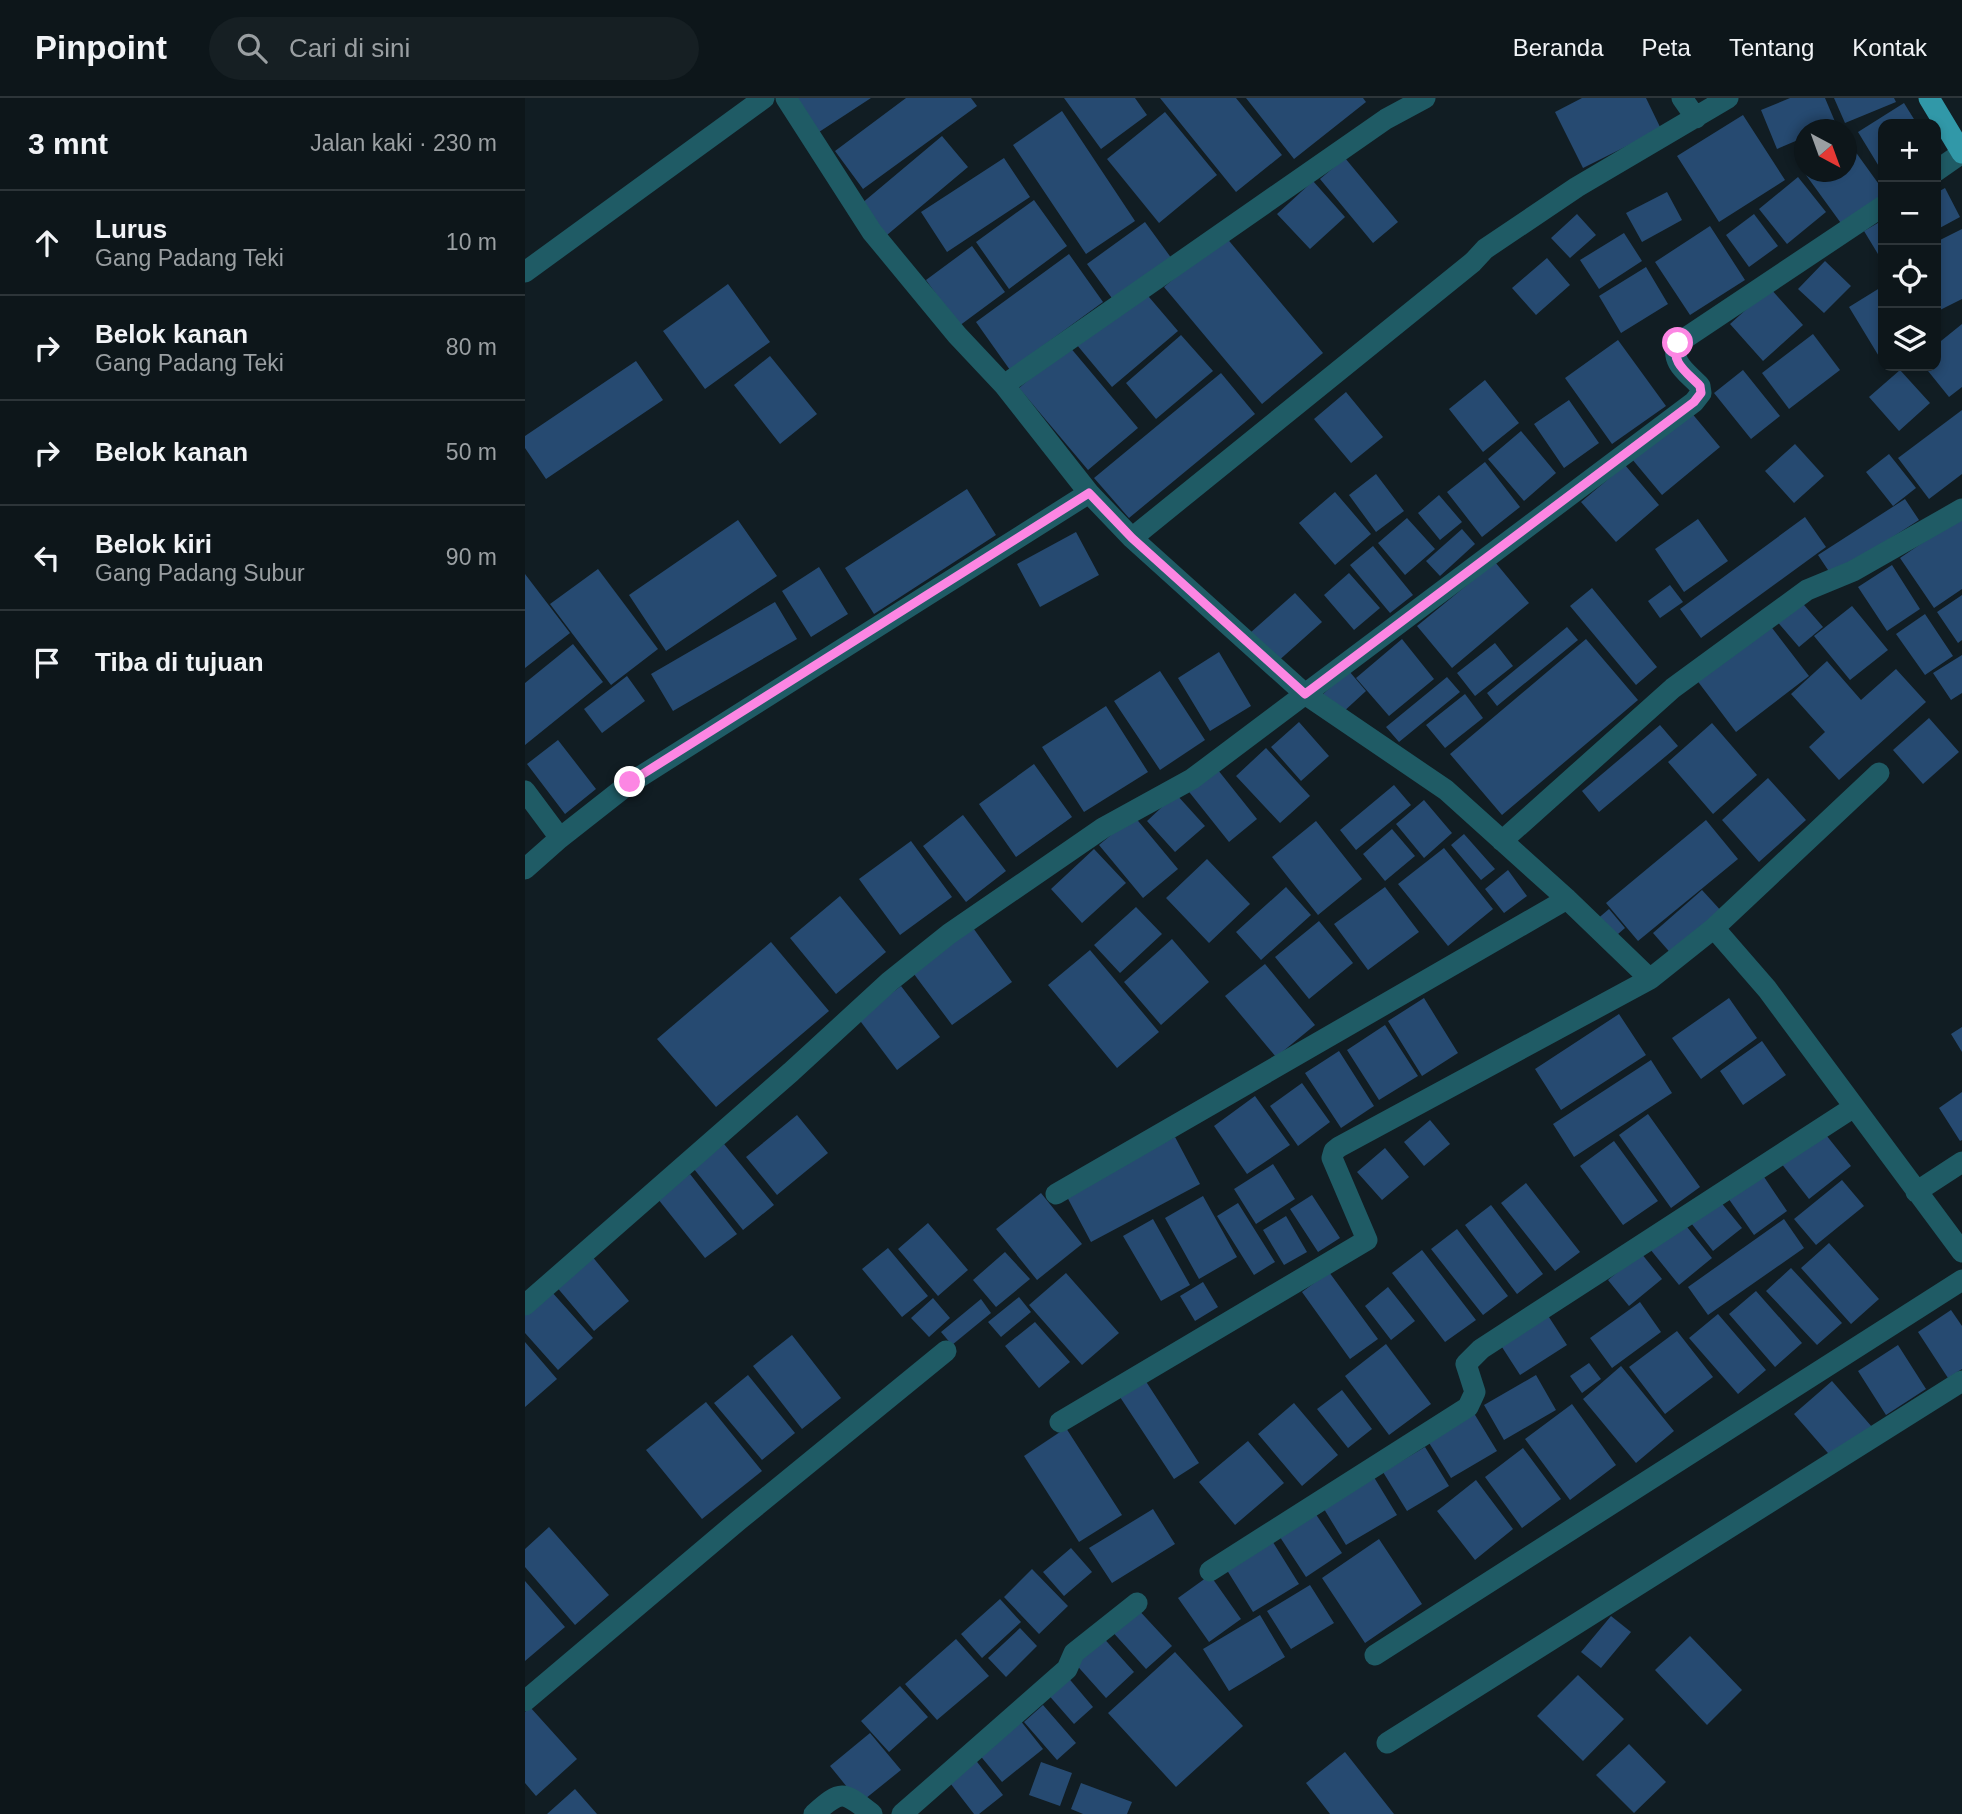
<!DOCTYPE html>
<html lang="id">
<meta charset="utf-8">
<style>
:root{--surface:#0d161a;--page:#161f23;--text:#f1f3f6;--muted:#9a9fa2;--line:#2d3539}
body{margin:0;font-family:Helvetica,sans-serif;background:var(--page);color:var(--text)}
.controls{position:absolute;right:21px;top:21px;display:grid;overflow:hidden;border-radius:14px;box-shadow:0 4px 10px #0003}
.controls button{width:63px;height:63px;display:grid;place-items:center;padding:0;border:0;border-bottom:2px solid var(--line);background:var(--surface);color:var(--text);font:35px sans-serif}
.compass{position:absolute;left:1269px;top:21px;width:63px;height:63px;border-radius:50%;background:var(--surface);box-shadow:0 4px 10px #0003;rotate:139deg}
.stop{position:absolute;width:21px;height:21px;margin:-16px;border:5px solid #fc86e3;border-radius:50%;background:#fff}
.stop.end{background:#fc86e3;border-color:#fff;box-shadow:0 2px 7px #0008}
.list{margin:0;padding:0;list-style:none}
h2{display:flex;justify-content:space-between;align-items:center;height:91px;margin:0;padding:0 28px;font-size:30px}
h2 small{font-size:23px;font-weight:400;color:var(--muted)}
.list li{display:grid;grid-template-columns:46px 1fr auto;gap:21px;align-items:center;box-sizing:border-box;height:105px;padding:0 28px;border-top:2px solid var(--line)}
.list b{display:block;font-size:26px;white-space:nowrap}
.list p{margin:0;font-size:23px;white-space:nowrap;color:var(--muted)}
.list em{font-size:23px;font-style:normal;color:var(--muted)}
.icon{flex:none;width:38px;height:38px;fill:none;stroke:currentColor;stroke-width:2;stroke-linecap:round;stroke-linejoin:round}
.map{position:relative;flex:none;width:1437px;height:1716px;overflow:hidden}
header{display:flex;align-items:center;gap:42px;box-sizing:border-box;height:98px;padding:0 35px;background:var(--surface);border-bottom:2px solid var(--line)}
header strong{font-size:33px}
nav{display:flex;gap:38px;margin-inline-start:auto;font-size:24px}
.search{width:490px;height:63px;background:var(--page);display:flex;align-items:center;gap:18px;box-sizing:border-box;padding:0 24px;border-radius:38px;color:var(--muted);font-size:26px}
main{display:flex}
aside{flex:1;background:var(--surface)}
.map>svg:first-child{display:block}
.building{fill:#264a71}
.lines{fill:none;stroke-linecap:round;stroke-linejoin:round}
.minor{stroke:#1f5b65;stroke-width:21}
.major{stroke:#3198a8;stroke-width:21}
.route{stroke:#fc86e3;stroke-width:9}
</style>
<header>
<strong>Pinpoint</strong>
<div class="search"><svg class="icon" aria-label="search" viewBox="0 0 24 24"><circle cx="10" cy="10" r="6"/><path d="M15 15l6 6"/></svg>Cari di sini</div>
<nav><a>Beranda</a><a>Peta</a><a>Tentang</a><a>Kontak</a></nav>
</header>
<main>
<aside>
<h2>3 mnt<small>Jalan kaki · 230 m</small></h2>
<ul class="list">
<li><svg class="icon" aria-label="ahead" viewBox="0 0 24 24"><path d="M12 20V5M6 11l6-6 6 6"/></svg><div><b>Lurus</b><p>Gang Padang Teki</p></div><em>10 m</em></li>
<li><svg class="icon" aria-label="right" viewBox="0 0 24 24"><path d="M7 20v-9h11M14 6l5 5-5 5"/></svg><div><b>Belok kanan</b><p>Gang Padang Teki</p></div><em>80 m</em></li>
<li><svg class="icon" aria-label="right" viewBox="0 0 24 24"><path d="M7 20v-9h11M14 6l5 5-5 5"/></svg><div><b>Belok kanan</b></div><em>50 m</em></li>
<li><svg class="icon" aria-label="left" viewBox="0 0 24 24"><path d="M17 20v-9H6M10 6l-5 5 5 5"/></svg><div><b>Belok kiri</b><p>Gang Padang Subur</p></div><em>90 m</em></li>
<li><svg class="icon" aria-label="arrive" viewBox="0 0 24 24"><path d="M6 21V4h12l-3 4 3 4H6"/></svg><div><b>Tiba di tujuan</b></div></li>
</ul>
</aside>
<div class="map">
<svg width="1437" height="1716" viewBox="0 0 1437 1716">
<rect width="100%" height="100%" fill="#111d23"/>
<path class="building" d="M271,0H346L294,34Z
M381,0H446L452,8L338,91L310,53Z
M539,0H610L622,17L576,51Z
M635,0H711L757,57L711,94Z
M721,0H838L841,4L769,61Z
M1057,0H1121L1136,31L1058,70L1030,14Z
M1265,0H1300L1311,26L1298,32H1280V39L1252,51L1236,12Z
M1309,0H1369L1371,4L1320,25Z
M1379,5L1392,26H1358V75L1333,34Z
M537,13L610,123L561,156L488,47Z
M640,14L692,77L634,125L582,61Z
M1218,17L1260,82L1194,124L1152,58Z
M417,38L443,69L362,137L336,106Z
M1322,42L1358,92V99L1318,128L1273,66L1280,61V74H1322Z
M479,60L505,99L422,154L396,114Z
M820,60L873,124L848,145L795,81Z
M1273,79L1301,114L1262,146L1234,111Z
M788,83L820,119L785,151L752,116Z
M1420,90L1435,119L1411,132V95Z
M1142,94L1157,122L1117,144L1101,115Z
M509,102L542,148L484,191L451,144Z
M1052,116L1071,137L1045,160L1026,140Z
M1229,116L1253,148L1224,169L1201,137Z
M1358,122V160L1356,161L1339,133Z
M620,124L647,161L589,203L562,166Z
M1185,128L1220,182L1165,217L1130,164Z
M1437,131V201L1411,214V144Z
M1099,135L1117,163L1074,191L1055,162Z
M700,138L798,255L737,306L639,189Z
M447,148L480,194L434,228L401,182Z
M544,156L578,204L485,272L451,224Z
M1022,160L1045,187L1011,217L987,190Z
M1300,163L1326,188L1299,215L1273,191Z
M1121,169L1143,206L1096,235L1074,198Z
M203,186L245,244L180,291L138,233Z
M1358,188V265L1324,209Z
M1245,190L1278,227L1238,263L1205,226Z
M618,192L653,233L587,289L552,247Z
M1437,226V289L1424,299L1399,268H1411V247Z
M1288,236L1315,272L1264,311L1237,275Z
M656,237L688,273L631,321L601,285Z
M1093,242L1141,308L1087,346L1040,280Z
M544,248L613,330L563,372L494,290Z
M245,258L292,316L255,346L209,287Z
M111,263L138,302L21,381L0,350V338Z
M1218,272L1255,318L1226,341L1189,295Z
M1375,272L1405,305L1374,333L1344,299Z
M696,275L730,316L604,420L569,380Z
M960,282L994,325L958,354L924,311Z
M821,294L858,339L826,365L789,321Z
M1044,302L1074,345L1039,370L1009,326Z
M1437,312V376L1404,401L1373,360Z
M1165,313L1195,349L1137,397L1107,361Z
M996,333L1031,375L999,403L963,361Z
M1270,346L1299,378L1269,405L1240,373Z
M1364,356L1391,390L1368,408L1341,374Z
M960,364L995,409L957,439L922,394Z
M1100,367L1134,407L1091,444L1056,404Z
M851,376L879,413L851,434L824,397Z
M442,391L471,437L349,516L320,470Z
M810,394L846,436L810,467L774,425Z
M914,397L937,424L915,442L893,415Z
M1380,401L1394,422L1307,478L1293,457Z
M1437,418V491L1409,510L1375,460Z
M1280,419L1301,449L1176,540L1155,511Z
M882,420L910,451L880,477L853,445Z
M1173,421L1203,463L1159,494L1130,451Z
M213,422L252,478L141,553L104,497Z
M937,431L950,446L915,478L901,463Z
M551,434L574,477L515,509L492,466Z
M848,448L888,497L865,515L825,467Z
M970,464L1004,505L927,570L892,528Z
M1367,467L1395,511L1362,533L1333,489Z
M294,469L323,516L286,539L257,493Z
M73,471L133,551L86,587L25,506Z
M824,475L855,510L829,532L799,497Z
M0,476L45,535L0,570Z
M1145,487L1158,504L1135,520L1123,503Z
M1067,490L1132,569L1111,587L1045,508Z
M770,495L797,524L751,565L725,535Z
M1437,497V542L1433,545L1412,514Z
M1273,500L1298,529L1274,549L1250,521Z
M250,504L272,541L148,613L126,576Z
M1327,508L1363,552L1325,582L1289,538Z
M1400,516L1428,558L1400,577L1371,536Z
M1244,526L1284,578L1211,634L1171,581Z
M1042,529L1053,542L972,608L962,595Z
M877,541L909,581L864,618L831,580Z
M1061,541L1113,602L977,717L925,656Z
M970,545L988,568L950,598L932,575Z
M48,546L78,584L0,647V585Z
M694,554L726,608L685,633L653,580Z
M1437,557V595L1426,602L1408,575Z
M1302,563L1336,602L1371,571L1401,604L1314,682L1284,649L1300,634L1266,596Z
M635,573L680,642L635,672L589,603Z
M824,573L841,593L816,616L798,596Z
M102,578L120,603L77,635L59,611Z
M922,579L935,594L874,644L861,629Z
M940,596L958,620L920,650L901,627Z
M581,608L623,674L559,714L517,649Z
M1404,620L1434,654L1398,686L1368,652Z
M774,624L804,658L776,683L746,649Z
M1187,625L1232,677L1188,716L1143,664Z
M1135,627L1153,648L1074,714L1057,693Z
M33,642L71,691L40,716L2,666Z
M741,650L785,698L755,725L711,678Z
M509,666L547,719L491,759L454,706Z
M689,667L732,721L704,744L661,690Z
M1243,680L1281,722L1234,764L1197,722Z
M869,687L886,707L831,752L815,732Z
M651,696L680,728L650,754L622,723Z
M899,702L927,735L899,760L871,726Z
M438,717L481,773L441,804L398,748Z
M609,718L653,771L618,800L574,747Z
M1181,722L1213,761L1113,843L1081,805Z
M791,723L837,781L793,817L747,759Z
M867,731L890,758L860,783L838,756Z
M939,736L970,771L956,782L926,747Z
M386,743L427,799L375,837L334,781Z
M919,750L968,811L923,848L873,786Z
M569,751L601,785L557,825L526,791Z
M682,761L725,806L684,845L641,800Z
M983,772L1002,798L979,815L960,791Z
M761,789L786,817L736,862L711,834Z
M860,789L894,834L843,872L809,826Z
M1177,792L1199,816L1149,859L1128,835Z
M315,798L361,854L311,896L265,840Z
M611,809L637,836L595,875L569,847Z
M1084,811L1100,830L1086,842L1070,823Z
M794,823L828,865L784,901L750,859Z
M446,827L487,884L427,927L386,872Z
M647,841L684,884L636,927L599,884Z
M246,844L304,913L191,1009L132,941Z
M565,852L634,934L592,970L523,887Z
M740,866L790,927L751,959L700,898Z
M376,888L415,939L372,972L333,920Z
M899,900L933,955L897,978L863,923Z
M1204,900L1232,940L1176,981L1147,940Z
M1094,916L1121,957L1036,1012L1010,971Z
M860,927L893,978L854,1002L822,952Z
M1437,929V954L1426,936Z
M1237,943L1261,977L1218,1007L1195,973Z
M814,953L849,1008L816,1030L780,975Z
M1126,962L1147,995L1049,1059L1028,1026Z
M777,985L805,1024L773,1048L745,1008Z
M1437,994V1042L1435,1043L1414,1010Z
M730,998L765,1047L722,1076L689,1028Z
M1123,1016L1175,1089L1146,1110L1094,1037Z
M272,1017L303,1055L252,1097L221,1059Z
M905,1022L925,1046L899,1068L879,1044Z
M1297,1032L1326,1068L1284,1101L1256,1065Z
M650,1039L675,1086L566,1144L541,1097Z
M1089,1043L1133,1103L1098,1127L1055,1068Z
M199,1046L249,1107L218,1132L169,1071Z
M860,1050L884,1079L857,1102L832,1074Z
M748,1066L770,1101L731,1126L709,1091Z
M1235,1073L1262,1113L1229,1137L1201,1097Z
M165,1076L212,1136L180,1160L133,1101Z
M1317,1082L1339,1108L1291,1147L1269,1121Z
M1001,1085L1055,1154L1030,1173L976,1105Z
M516,1095L557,1146L512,1182L471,1131Z
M787,1097L815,1140L793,1154L765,1111Z
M678,1098L712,1159L674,1181L640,1120Z
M1194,1102L1217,1130L1188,1153L1166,1125Z
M713,1105L750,1164L729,1177L692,1118Z
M966,1107L1018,1176L992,1196L940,1127Z
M761,1118L782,1154L759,1167L738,1132Z
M628,1121L665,1187L636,1203L598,1138Z
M1259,1121L1279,1150L1183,1217L1163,1189Z
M1158,1124L1187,1160L1154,1187L1125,1151Z
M403,1125L443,1172L413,1198L373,1151Z
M932,1131L983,1198L958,1217L906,1151Z
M1304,1145L1354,1201L1326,1226L1276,1170Z
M363,1150L403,1198L377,1219L337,1171Z
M897,1152L951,1222L920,1244L867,1175Z
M480,1154L505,1181L471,1209L448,1182Z
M1116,1155L1137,1181L1104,1208L1083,1182Z
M66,1157L104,1203L69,1233L30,1187Z
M1266,1170L1317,1225L1292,1247L1241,1193Z
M804,1174L853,1241L825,1261L777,1194Z
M541,1175L594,1235L557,1267L504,1207Z
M678,1184L693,1209L670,1223L655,1198Z
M863,1189L890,1223L866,1242L840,1208Z
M26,1193L68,1240L33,1272L0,1235V1215Z
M1231,1193L1277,1245L1250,1269L1204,1216Z
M494,1199L506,1214L476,1239L463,1224Z
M408,1200L425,1220L404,1239L386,1220Z
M456,1201L466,1215L427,1247L416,1234Z
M1115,1204L1136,1234L1087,1270L1065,1240Z
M1426,1212L1437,1228V1271L1423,1280L1393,1234Z
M1022,1216L1042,1247L995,1277L975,1246Z
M1193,1216L1241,1272L1213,1296L1164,1240Z
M510,1224L545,1264L514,1290L480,1248Z
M1152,1233L1188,1279L1140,1316L1104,1269Z
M267,1237L316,1300L277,1331L228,1268Z
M0,1244L32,1281L0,1309Z
M861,1246L906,1306L864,1337L820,1278Z
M1373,1247L1401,1291L1361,1317L1333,1273Z
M1064,1265L1076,1281L1057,1295L1045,1278Z
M1096,1268L1149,1333L1111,1365L1058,1301Z
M223,1277L270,1335L237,1362L189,1305Z
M1011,1277L1031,1312L979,1342L959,1307Z
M620,1282L674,1365L649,1381L595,1299Z
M1307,1283L1347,1329L1309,1362L1269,1316Z
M817,1292L847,1331L823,1350L792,1311Z
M181,1304L237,1373L177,1421L121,1352Z
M769,1305L813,1357L777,1388L733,1336Z
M1047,1306L1091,1367L1045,1402L1000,1341Z
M947,1312L972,1353L926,1380L901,1340Z
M541,1330L597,1417L554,1444L499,1358Z
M723,1343L759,1385L710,1427L674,1384Z
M900,1349L924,1388L882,1413L858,1374Z
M998,1350L1036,1401L997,1430L960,1379Z
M847,1376L872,1417L821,1447L796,1406Z
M951,1382L988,1431L950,1462L912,1413Z
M628,1411L650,1446L587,1485L564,1450Z
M788,1412L817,1455L781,1479L753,1436Z
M24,1429L84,1497L50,1527L0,1469V1451Z
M746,1441L774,1486L728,1514L700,1469Z
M854,1441L897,1506L840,1545L797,1480Z
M546,1450L567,1474L539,1498L518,1474Z
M507,1471L543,1508L514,1536L479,1499Z
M685,1477L716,1521L684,1544L653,1500Z
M0,1483L40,1529L0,1563Z
M785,1487L809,1525L766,1551L742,1513Z
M475,1501L496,1524L457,1560L436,1536Z
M610,1508L647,1548L621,1571L585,1531Z
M735,1517L760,1559L704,1593L678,1551Z
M1086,1518L1106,1534L1076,1570L1056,1554Z
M495,1530L512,1548L481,1579L463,1560Z
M575,1536L609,1574L581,1600L547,1562Z
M1165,1538L1217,1592L1182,1627L1130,1572Z
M431,1541L464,1578L412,1622L380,1586Z
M650,1554L718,1628L651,1689L583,1615Z
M541,1577L568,1609L549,1626L521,1594Z
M1053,1577L1099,1621L1058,1663L1012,1618Z
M375,1588L403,1619L364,1654L336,1623Z
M518,1607L551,1645L532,1662L499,1624Z
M5,1609L52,1661L11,1698L0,1685V1614Z
M495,1622L518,1651L477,1684L453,1655Z
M345,1635L376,1672L335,1705L305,1668Z
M1104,1646L1141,1684L1109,1715L1071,1677Z
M820,1654L869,1716H805L781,1685Z
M449,1660L478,1697L454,1716H449L422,1681Z
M516,1664L547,1675L535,1708L504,1697Z
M556,1685L607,1704L602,1716H558L546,1711Z
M50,1691L72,1716H22Z"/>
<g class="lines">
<path class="minor" d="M261,0L347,134L432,237L479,287L564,395L607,440L780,596L921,692L1042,801L1125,881L1189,830L1242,891L1437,1154
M1157,0L1171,20
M1411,73L1437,55
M0,174L239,0
M479,287L861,21L900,0
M607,440L948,164L960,151L1052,89L1203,0
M0,693L35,740
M977,743L1148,590L1245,519L1282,492L1328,473L1437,411
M0,771L35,740L105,685L564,395
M1189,830L1354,675
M1391,1094L1437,1064
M531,1096L1042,801
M0,1207L266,974L364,884L424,836L578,730L667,681L1169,304L1176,295L1175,288C1163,275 1144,264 1153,245L1358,108
M535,1324L842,1142L807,1060L809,1053L814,1049L1125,881
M685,1473L943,1309L950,1294L941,1266L956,1251L1329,1009
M850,1557L1437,1182
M0,1603L214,1422L421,1253
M862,1645L1437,1283
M289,1716C317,1691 318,1693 347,1716
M377,1716L542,1571L549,1555L612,1505"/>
<path class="major" d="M1404,0L1437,55"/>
</g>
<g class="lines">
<path class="route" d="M105,684L564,395L607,440L780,596L1169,304L1176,295L1175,288C1163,275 1144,264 1153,245"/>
</g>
</svg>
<div class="controls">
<button>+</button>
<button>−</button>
<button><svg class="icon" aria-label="locate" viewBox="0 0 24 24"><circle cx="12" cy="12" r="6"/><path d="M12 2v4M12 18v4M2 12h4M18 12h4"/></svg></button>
<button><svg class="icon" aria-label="layers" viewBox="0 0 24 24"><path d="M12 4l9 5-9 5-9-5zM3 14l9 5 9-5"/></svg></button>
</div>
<svg class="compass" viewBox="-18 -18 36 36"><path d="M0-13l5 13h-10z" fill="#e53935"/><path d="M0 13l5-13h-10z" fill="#9a9fa2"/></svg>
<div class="stop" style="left:1153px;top:245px"></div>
<div class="stop end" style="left:105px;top:684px"></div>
</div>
</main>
